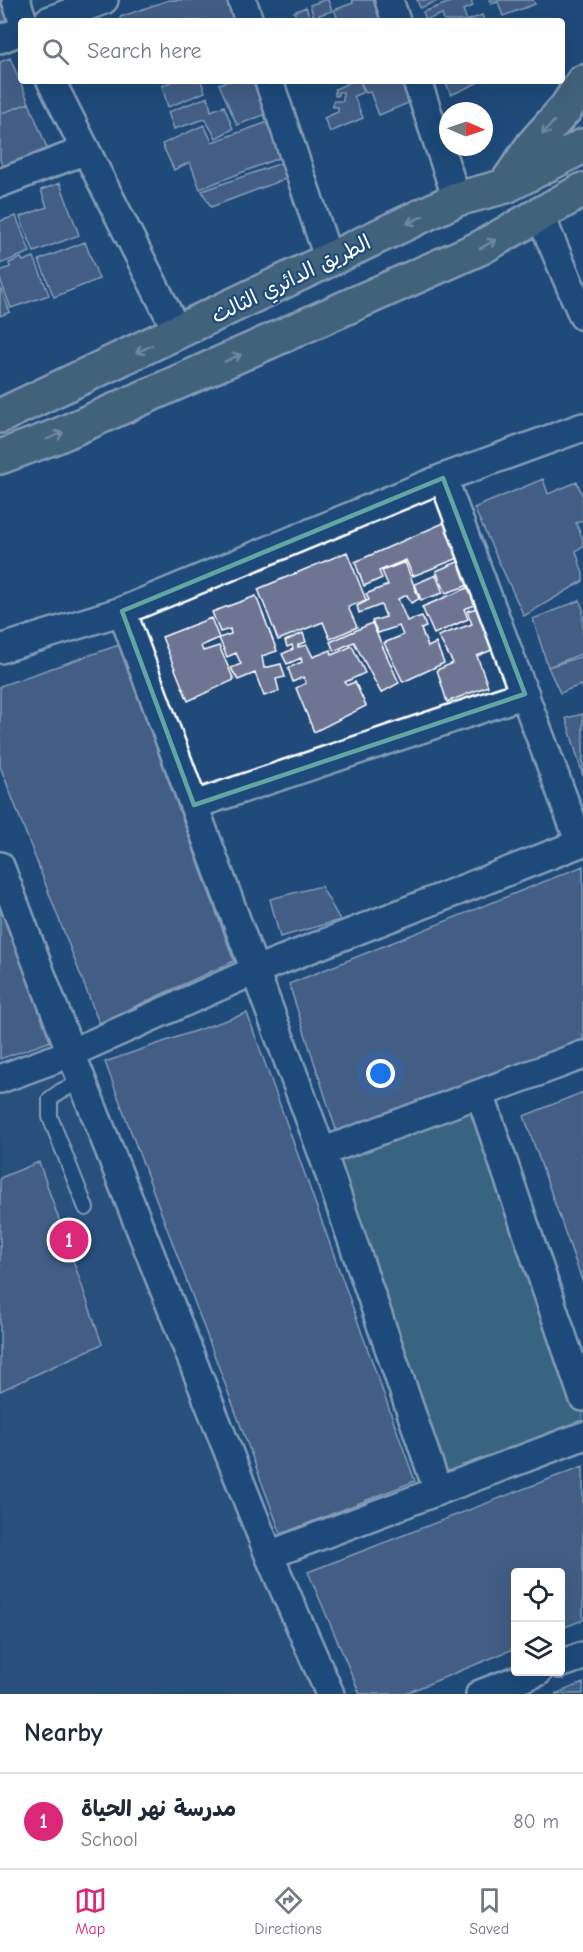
<!DOCTYPE html>
<meta charset="utf-8">
<style>
:root{--surface:#fff;--page:#f2f2f3;--text:#1f2937;--muted:#747a83;--line:#e0e1e3;--accent:#db2777}
body{margin:0;font-family:"Comic Neue","Playpen Sans Arabic",sans-serif;background:var(--page);color:var(--text)}
.controls{position:absolute;right:18px;bottom:18px;display:grid;overflow:hidden;border-radius:6px;box-shadow:0 6px 24px #0002}
.controls button{width:54px;height:54px;display:grid;place-items:center;padding:0;border:0;border-bottom:2px solid var(--line);background:var(--surface);color:var(--text);font:30px sans-serif}
.compass{position:absolute;left:439px;top:102px;width:54px;height:54px;border-radius:50%;background:var(--surface);box-shadow:0 6px 24px #0002;rotate:92deg}
.you{position:absolute;left:381px;top:1074px;width:21px;height:21px;margin:-15px;border:4px solid #fff;border-radius:50%;background:#1a73e8;box-shadow:0 0 0 9px #1a73e833}
.badge{display:grid;place-items:center;width:39px;height:39px;border-radius:50%;background:var(--accent);color:#fff;font-size:20px;font-weight:700}
.pin{position:absolute;translate:-50% -50%;border:3px solid #fff;box-shadow:0 2px 6px #0006}
.list{margin:0;padding:0;list-style:none}
h2{display:flex;justify-content:space-between;align-items:center;height:78px;margin:0;padding:0 24px;font-size:26px}
h2 small{font-size:20px;font-weight:400;color:var(--muted)}
.list li{display:grid;grid-template-columns:39px 1fr auto;gap:18px;align-items:center;box-sizing:border-box;height:96px;padding:0 24px;border-top:2px solid var(--line)}
.list b{display:block;font-size:22px;white-space:nowrap}
.list p{margin:0;font-size:20px;white-space:nowrap;color:var(--muted)}
.list em{font-size:20px;font-style:normal;color:var(--muted)}
.icon{flex:none;width:33px;height:33px;fill:none;stroke:currentColor;stroke-width:2;stroke-linecap:round;stroke-linejoin:round}
.map{position:relative;flex:none;width:583px;height:1694px;overflow:hidden}
.search{position:absolute;background:var(--surface);box-shadow:0 6px 24px #0002;left:18px;right:18px;top:18px;height:66px;display:flex;align-items:center;gap:15px;box-sizing:border-box;padding:0 21px;border-radius:6px;color:var(--muted);font-size:22px}
.sheet{height:174px;background:var(--surface)}
nav{display:flex;justify-content:space-around;align-items:center;box-sizing:border-box;height:84px;border-top:2px solid var(--line);background:var(--surface);font-size:16px;color:var(--muted)}
nav a{display:grid;justify-items:center;gap:3px}
nav .on{color:var(--accent)}
.map>svg:first-child{display:block}
.built{fill:#365781}
.green{fill:#58838a;stroke:#acc1c4;stroke-width:1.5}
.building{fill:#6d7492;stroke:#fff;stroke-width:1.5}
.lines{fill:none;stroke-linecap:round;stroke-linejoin:round}
.lane-casing{stroke:#fff;stroke-width:18}
.street-casing{stroke:#fff;stroke-width:32}
.highway-casing{stroke:#fff;stroke-width:38}
.lane{stroke:#1f4a7a;stroke-width:14}
.street{stroke:#1f4a7a;stroke-width:27}
.highway{stroke:#6c7f7c;stroke-width:33}
.oneway{stroke:#ccd2d1}
.marked{fill:none;stroke:#63a6a1;stroke-width:4.5;stroke-linejoin:round}
.labels{text-anchor:middle;dominant-baseline:central;stroke-width:4.5;stroke-linejoin:round;paint-order:stroke}
.street-label{font-size:21px;fill:#fff;stroke:#1f4a7a}
</style>
<div class="map">
<svg width="583" height="1694" viewBox="0 0 583 1694">
<rect width="100%" height="100%" fill="#1f4a7a"/>
<filter id="ink" filterUnits="userSpaceOnUse"><feTurbulence type="fractalNoise" baseFrequency=".0167" numOctaves="2"/><feDisplacementMap in="SourceGraphic" scale="12" xChannelSelector="R" yChannelSelector="G"/><feConvolveMatrix kernelMatrix="1 2 1 2 8 2 1 2 1" color-interpolation-filters="sRGB"/></filter>
<g filter="url(#ink)">
<path class="built" d="M67,1061L319,1694H0V1086Z"/>
<path class="green" d="M480,1094L583,1398V1436L439,1491L322,1152Z"/>
<path class="building" d="M0,0H4L12,21L0,26Z
M169,0H237L245,21H121L120,17Z
M324,0H328L332,11L319,15L321,21H298L294,12L306,7L310,18L314,17L310,5Z
M352,0H383V21H339L334,10L353,3Z
M417,0H440L420,8Z
M456,0H471L473,6L463,10L467,21L482,15L484,21H444L442,14L426,20L423,12Z
M490,0H533L535,4L503,16L498,2L491,4Z
M10,58L29,103L0,114V62Z
M172,81H201L205,92L168,107L162,86Z
M228,81H262L272,112L237,125L219,84Z
M353,81H360L364,92L354,96L363,118L330,132L324,118L338,112V107H333V101H343V92H338V96H335V89Z
M366,81H415L411,102L379,115L370,92L366,93L361,83Z
M445,81H477V83L451,95Z
M208,97L211,111L224,106L233,129L216,138L205,119L174,129L168,112Z
M29,103L51,158L7,176L0,160V114Z
M274,120L286,155L200,189L190,162L174,170L162,144L204,125L212,142Z
M287,161L293,176L211,207L202,191Z
M60,183L79,235L34,252L20,217L47,207L41,190Z
M16,216L30,252L0,264V221Z
M85,242L99,279L54,297L39,260Z
M34,257L49,295L11,308L0,279V271L10,267L9,263L21,258L23,261Z
M0,287L10,312L0,316Z
M543,479L548,494L577,482L583,497V520L576,523L583,540V546L576,551L583,574V581L524,616L474,508Z
M448,521L461,557L413,576L406,560L379,571L382,578L364,586L355,562Z
M347,552L366,600L348,607L357,627L330,639L323,622L278,640L258,589Z
M460,561L469,585L446,593L436,571Z
M405,562L419,599L411,603L407,595L398,599L407,621L422,616L426,627L421,629L428,647L436,643L444,663L403,682L384,643L403,635L399,626L378,633L372,621L386,617L381,605L359,613L357,606L369,600L366,594L388,585L382,571Z
M436,575L443,593L421,600L415,584Z
M472,586L478,604L464,609L468,619L434,634L422,607Z
M256,596L277,651L262,656L264,668L281,664L285,677L276,679L279,691L264,696L255,673L238,680L231,668L241,664L236,653L227,657L219,638L231,634L230,629L220,632L212,612Z
M580,600L583,610V653L548,667L533,619Z
M480,607L497,648L477,656L488,686L447,702L437,670L453,663L438,636L472,624L467,611Z
M211,618L219,638L201,646L203,651L219,646L234,680L188,701L162,637Z
M372,623L399,683L381,693L354,642L334,651L330,642Z
M303,633L306,642L298,645V647L307,645L313,657L331,650L332,655L352,646L365,673L345,682L347,685L355,682L366,706L314,732L296,688L306,683L303,677L293,682L288,668L302,662L301,658L287,664L282,654L293,649L292,645L287,647L285,641Z
M119,645L234,961L99,1023L0,766V686Z
M583,656V689L580,685L560,693L548,667Z
M583,714V776L566,718Z
M583,866V1041L338,1136L289,984Z
M321,886L340,920L280,937L270,899Z
M0,896L54,1040L0,1059Z
M247,1013L415,1481L281,1534L105,1062Z
M583,1092V1283L524,1116Z
M39,1162L102,1344L0,1391V1178Z
M583,1466V1620L560,1629V1572H516V1648L404,1694H360L308,1572Z
M583,1683V1694H555Z"/>
<g class="lines">
<g class="lane-casing">
<path id="lane" d="M82,1081L61,1091L50,1099V1117L86,1208"/>
</g>
<g class="street-casing">
<path id="street" d="M16,0L23,21
M242,0L249,21
M389,0L396,21
M48,21L104,0
M0,39L21,31
M51,81L178,333
M269,81L329,260
M417,81L457,199
M0,183L86,150
M540,215L583,316
M443,478L580,843
M122,611L322,1152L438,1491
M0,649L122,611L443,478L583,427
M194,805L525,694
M0,866L71,1053L269,1555L330,1694
M0,1079L71,1053L256,970L583,842
M480,1094L583,1397
M322,1152L583,1055
M269,1555L583,1436
M560,1664L583,1656
M480,1694L538,1672"/>
</g>
<g class="highway-casing">
<path id="highway" d="M507,183L533,145L566,108L583,82
M0,416L457,199L506,186L583,146
M0,457L57,436L480,248L583,190"/>
</g>
<use href="#lane" class="lane"/>
<use href="#street" class="street"/>
<use href="#highway" class="highway"/>
</g>
<defs><path id="oneway-shaft" d="M-6 0H5M1.5-3L5.5 0L1.5 3" fill="none" stroke-width="1.6" stroke-linecap="round" stroke-linejoin="round" transform="scale(1.5)"/></defs>
<g class="oneway">
<use href="#oneway-shaft" transform="translate(548 128) rotate(132)"/>
<use href="#oneway-shaft" transform="translate(415 220) rotate(155)"/>
<use href="#oneway-shaft" transform="translate(488 244) rotate(-29)"/>
<use href="#oneway-shaft" transform="translate(144 349) rotate(155)"/>
<use href="#oneway-shaft" transform="translate(233 358) rotate(-24)"/>
<use href="#oneway-shaft" transform="translate(55 436) rotate(-22)"/>
</g>
</g>
<path d="M0 0H583V1694H0ZM443,478L525,694L194,805L122,611Z" fill="#1f4a7a" fill-opacity=".55" fill-rule="evenodd"/>
<path class="marked" d="M443,478L525,694L194,805L122,611Z"/>
<g class="labels">
<g class="street-label">
<text transform="translate(291 279) rotate(-26)">الطريق الدائري الثالث</text>
</g>
</g>
</svg>
<div class="controls">
<button><svg class="icon" aria-label="locate" viewBox="0 0 24 24"><circle cx="12" cy="12" r="6"/><path d="M12 2v4M12 18v4M2 12h4M18 12h4"/></svg></button>
<button><svg class="icon" aria-label="layers" viewBox="0 0 24 24"><path d="M12 4l9 5-9 5-9-5zM3 14l9 5 9-5"/></svg></button>
</div>
<svg class="compass" viewBox="-18 -18 36 36"><path d="M0-13l5 13h-10z" fill="#e53935"/><path d="M0 13l5-13h-10z" fill="#747a83"/></svg>
<div class="you"></div>
<div class="pin badge" style="left:69px;top:1240px">1</div>
<div class="search"><svg class="icon" aria-label="search" viewBox="0 0 24 24"><circle cx="10" cy="10" r="6"/><path d="M15 15l6 6"/></svg>Search here</div>
</div>
<section class="sheet">
<h2>Nearby<small></small></h2>
<ul class="list">
<li><span class="badge">1</span><div><b>مدرسة نهر الحياة</b><p>School</p></div><em>80 m</em></li>
</ul>
</section>
<nav>
<a class="on"><svg class="icon" aria-label="map" viewBox="0 0 24 24"><path d="M3 6l6-2 6 2 6-2v14l-6 2-6-2-6 2zM9 4v14M15 6v14"/></svg>Map</a>
<a><svg class="icon" aria-label="directions" viewBox="0 0 24 24"><path d="M12 3l9 9-9 9-9-9zM9 14v-3h6M13 9l2 2-2 2"/></svg>Directions</a>
<a><svg class="icon" aria-label="saved" viewBox="0 0 24 24"><path d="M7 4h10v16l-5-4-5 4z"/></svg>Saved</a>
</nav>
